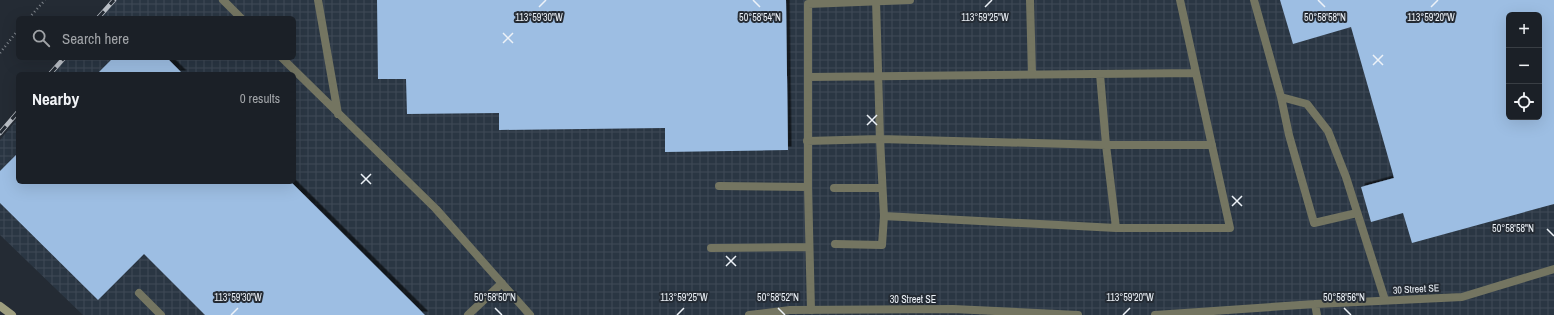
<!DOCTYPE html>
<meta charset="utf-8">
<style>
:root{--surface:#1b2027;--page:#24282f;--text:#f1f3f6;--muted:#a0a3a7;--line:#393e44}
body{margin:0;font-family:"Archivo Narrow",sans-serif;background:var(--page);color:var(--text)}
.controls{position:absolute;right:12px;top:12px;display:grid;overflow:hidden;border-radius:6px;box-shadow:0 4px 16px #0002}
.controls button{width:36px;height:36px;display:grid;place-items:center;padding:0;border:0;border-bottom:1px solid var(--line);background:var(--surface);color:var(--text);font:20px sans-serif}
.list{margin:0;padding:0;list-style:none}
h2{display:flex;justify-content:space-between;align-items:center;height:52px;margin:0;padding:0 16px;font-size:17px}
h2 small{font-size:13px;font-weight:400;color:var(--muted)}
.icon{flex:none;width:22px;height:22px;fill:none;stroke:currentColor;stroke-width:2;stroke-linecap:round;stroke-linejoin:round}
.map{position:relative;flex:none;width:1554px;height:315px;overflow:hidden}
.search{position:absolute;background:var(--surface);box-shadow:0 4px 16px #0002;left:16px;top:16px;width:280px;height:44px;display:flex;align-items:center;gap:10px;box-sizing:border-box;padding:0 14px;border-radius:6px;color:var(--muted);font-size:15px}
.panel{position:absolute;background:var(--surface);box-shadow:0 4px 16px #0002;left:16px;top:72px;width:280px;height:112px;border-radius:6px}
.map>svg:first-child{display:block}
.industrial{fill:url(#industrial-grid);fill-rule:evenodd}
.building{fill:#9dbee3;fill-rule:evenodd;filter:url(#shadow)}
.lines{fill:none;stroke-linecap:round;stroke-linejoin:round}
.path{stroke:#838990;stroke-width:2.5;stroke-dasharray:1 3;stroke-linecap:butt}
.lane{stroke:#747561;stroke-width:8}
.street{stroke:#747561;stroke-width:8}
.secondary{stroke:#9e9e7f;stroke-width:8}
.rail-casing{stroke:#babfc6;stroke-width:4.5}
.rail{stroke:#242b34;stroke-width:3;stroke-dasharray:9;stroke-linecap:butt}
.ticks{fill:none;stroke:#edf2f8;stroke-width:1.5}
.labels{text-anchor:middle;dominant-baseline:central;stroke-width:4;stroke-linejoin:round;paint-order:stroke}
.street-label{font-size:10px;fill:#edf2f8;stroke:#242b34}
.ticks-label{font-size:10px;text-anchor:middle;fill:#edf2f8;stroke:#242b34;stroke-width:4;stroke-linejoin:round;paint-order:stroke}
</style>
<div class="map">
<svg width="1554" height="315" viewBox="0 0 1554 315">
<defs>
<pattern id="industrial-grid" width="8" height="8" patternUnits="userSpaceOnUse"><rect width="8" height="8" fill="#2a3643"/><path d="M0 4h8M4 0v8" fill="none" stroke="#3f4a56"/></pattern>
<filter id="shadow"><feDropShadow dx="3.5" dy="-3.5" stdDeviation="0" flood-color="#0009"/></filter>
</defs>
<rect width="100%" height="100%" fill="#242b34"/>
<path class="industrial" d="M113,0H1554V315H83L0,235V140L18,118V182H294V74H53L66,58H294V18H99ZM1509,15H1539V117H1509Z"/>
<path class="building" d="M377,0H786L788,150L665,152V128L499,130V113L407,114L406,79H378Z
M1280,0H1554V204L1412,243L1403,213L1371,222L1361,187L1394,178L1351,27L1293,44ZM1509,15H1539V117H1509Z
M113,58H167L183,74H97Z
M18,153V182H291L425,315H205L144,254L98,300L0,203V171Z"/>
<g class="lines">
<path class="path" d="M29,18L45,0
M0,53L18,30"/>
<path class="lane" d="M223,0L241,18
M318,0L338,114
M876,0L880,139L1106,145H1212
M1030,0L1032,74
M1254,0L1281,97L1307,104L1328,131L1346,177L1385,300
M282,58L436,209L530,315
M1100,74L1106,145L1116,228
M808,77L1196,73
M1281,97L1289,135L1314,223L1357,213
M807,141L880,139L884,216L1116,228H1230L1180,0
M719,186L808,187L811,310
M808,187V4L910,0
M834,188H882
M835,244L882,245L884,216
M711,248L809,247
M139,293L161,315
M468,315L502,283"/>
<path class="street" d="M1315,304L1317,315
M749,315L790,310L953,309L1078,315
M1155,315L1315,304L1462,297L1554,269"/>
<path class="secondary" d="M0,306L12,315"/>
<g class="rail-casing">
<path id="rail" d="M98,18L114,0
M50,74L64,58
M0,133L18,112"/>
</g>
<use href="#rail" class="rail"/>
</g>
<path class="ticks" d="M753,0L760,7M1318,0L1325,7M539,7L546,0M985,7L992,0M1431,7L1438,0M503,33L513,43M503,43L513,33M1373,55L1383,65M1373,65L1383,55M867,115L877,125M867,125L877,115M361,174L371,184M361,184L371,174M1232,196L1242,206M1232,206L1242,196M1547,229L1554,236M726,256L736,266M726,266L736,256M495,308L502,315M778,308L785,315M1344,308L1351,315M231,315L238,308M677,315L684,308M1123,315L1130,308"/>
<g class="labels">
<g class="street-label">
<text transform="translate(1416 289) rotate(-3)">30 Street SE</text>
<text x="913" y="299">30 Street SE</text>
</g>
</g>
<g class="ticks-label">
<text x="539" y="21">113°59'30"W</text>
<text x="760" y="21">50°58'54"N</text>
<text x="985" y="21">113°59'25"W</text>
<text x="1325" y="21">50°58'58"N</text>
<text x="1431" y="21">113°59'20"W</text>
<text x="1513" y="232">50°58'58"N</text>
<text x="238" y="301">113°59'30"W</text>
<text x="495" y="301">50°58'50"N</text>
<text x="684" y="301">113°59'25"W</text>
<text x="778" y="301">50°58'52"N</text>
<text x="1130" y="301">113°59'20"W</text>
<text x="1344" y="301">50°58'56"N</text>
</g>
</svg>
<div class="controls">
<button>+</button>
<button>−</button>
<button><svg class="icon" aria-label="locate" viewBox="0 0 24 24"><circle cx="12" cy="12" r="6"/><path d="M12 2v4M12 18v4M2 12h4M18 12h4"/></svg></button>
</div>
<div class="search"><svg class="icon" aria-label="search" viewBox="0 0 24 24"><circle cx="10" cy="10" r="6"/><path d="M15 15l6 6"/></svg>Search here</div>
<section class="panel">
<h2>Nearby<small>0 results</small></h2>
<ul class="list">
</ul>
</section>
</div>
